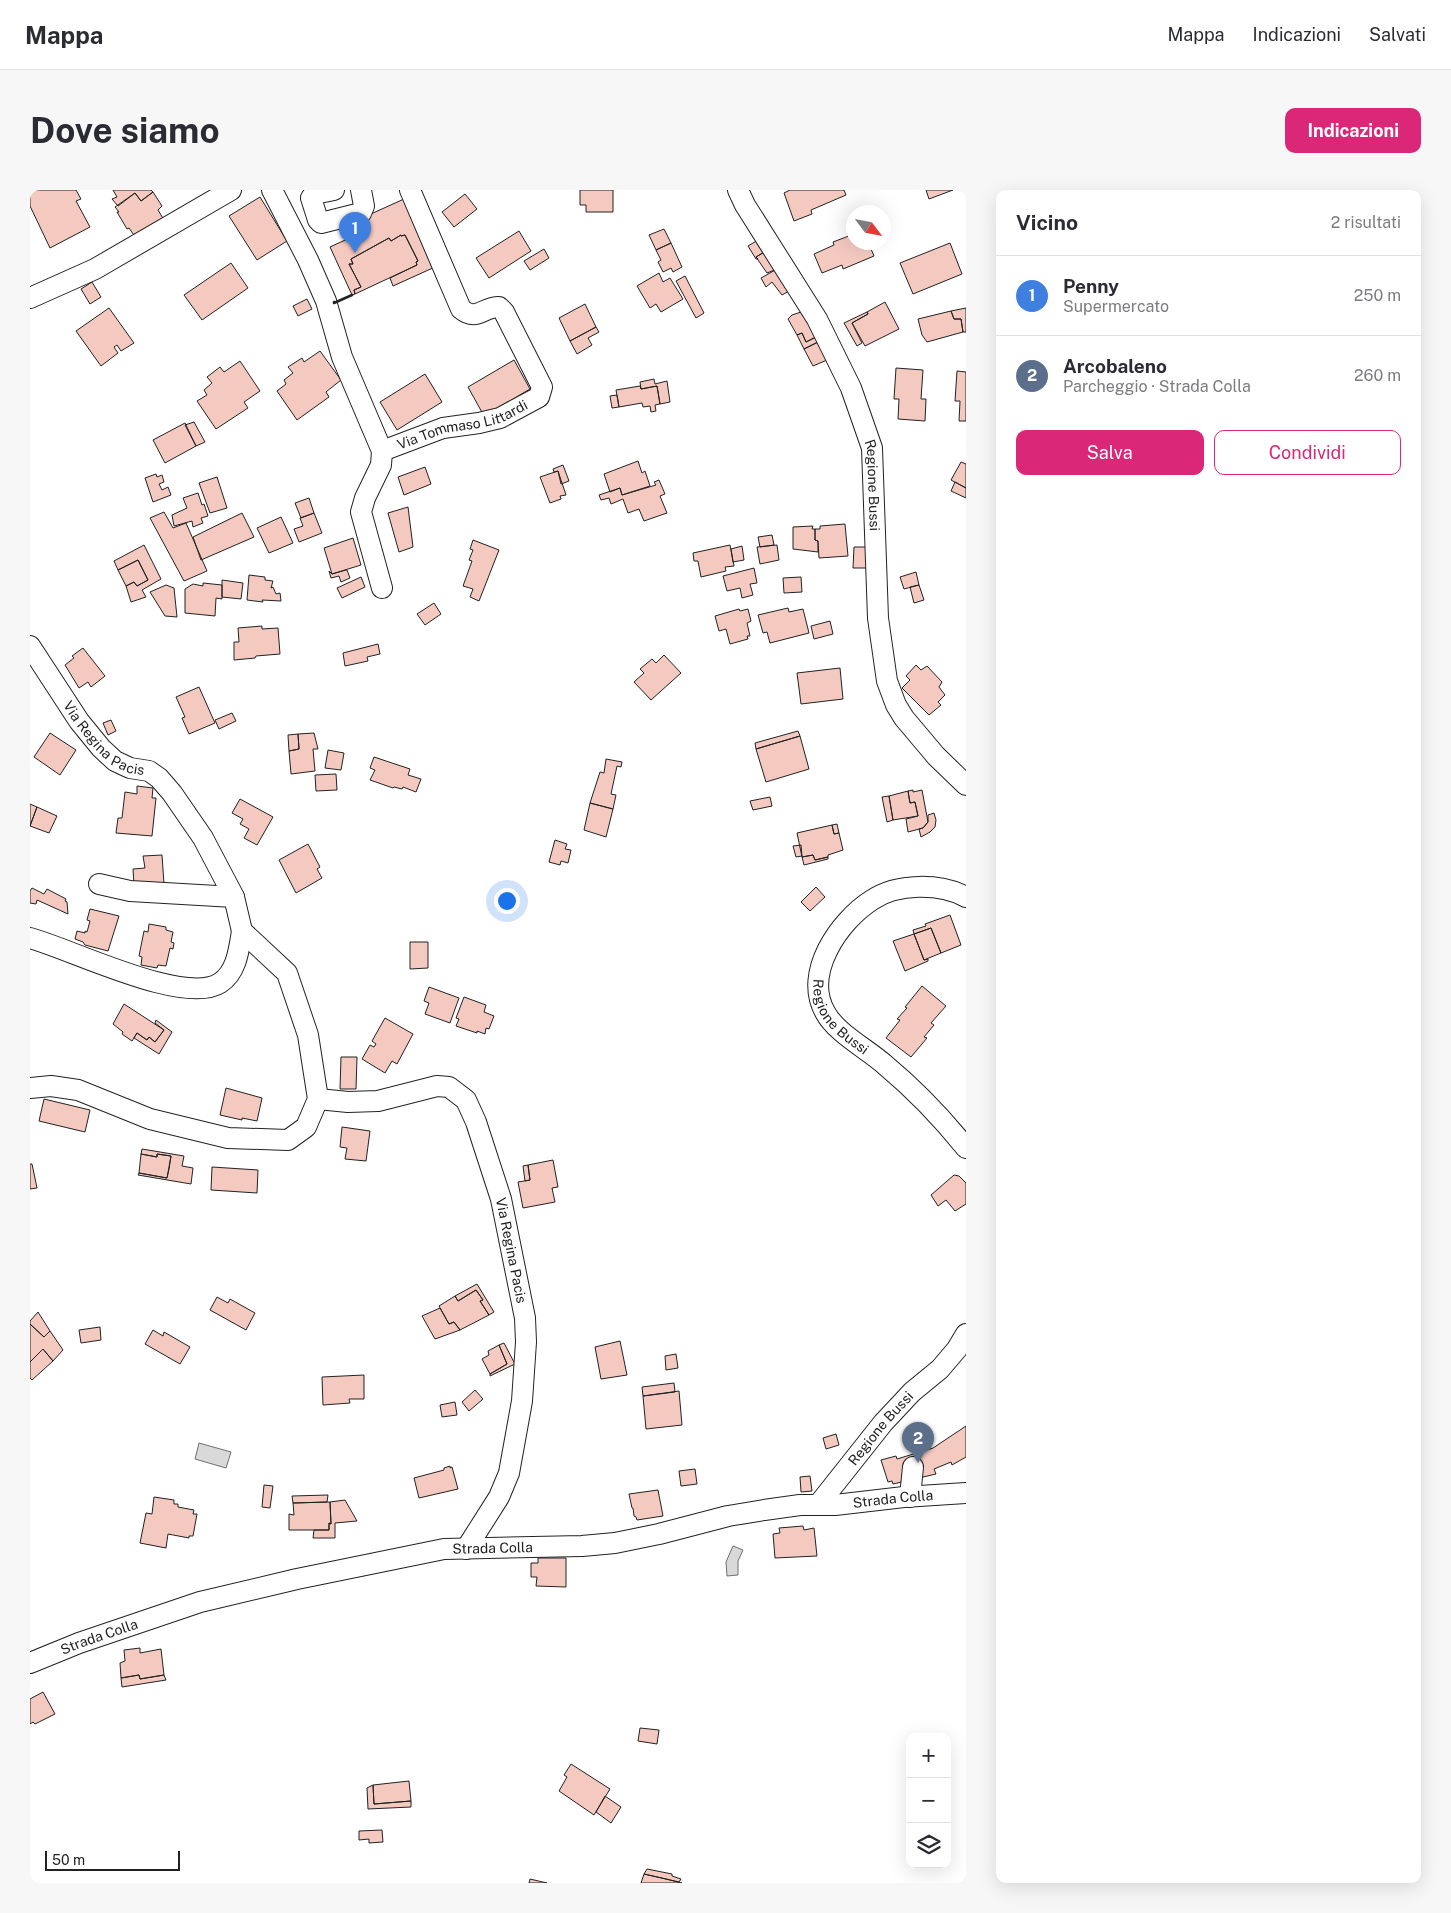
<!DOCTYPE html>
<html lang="it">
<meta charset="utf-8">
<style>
:root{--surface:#fff;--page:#f7f7f7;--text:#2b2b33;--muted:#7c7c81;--line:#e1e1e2;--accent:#db2777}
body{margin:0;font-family:"Public Sans",sans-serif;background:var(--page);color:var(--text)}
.controls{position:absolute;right:15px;bottom:15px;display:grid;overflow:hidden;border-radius:10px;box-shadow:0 5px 20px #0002}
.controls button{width:45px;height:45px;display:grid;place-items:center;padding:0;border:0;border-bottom:1px solid var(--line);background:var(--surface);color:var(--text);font:25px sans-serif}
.compass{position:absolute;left:816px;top:15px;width:45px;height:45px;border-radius:50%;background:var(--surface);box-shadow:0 5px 20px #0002;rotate:122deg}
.scale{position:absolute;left:15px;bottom:12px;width:135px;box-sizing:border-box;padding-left:5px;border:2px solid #222;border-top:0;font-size:14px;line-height:18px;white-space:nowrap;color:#222;-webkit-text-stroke:4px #fff;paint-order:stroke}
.you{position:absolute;left:476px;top:710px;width:18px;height:18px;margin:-12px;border:4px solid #fff;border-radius:50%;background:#1a73e8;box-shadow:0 0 0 8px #1a73e833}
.badge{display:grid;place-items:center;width:32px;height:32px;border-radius:50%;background:var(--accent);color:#fff;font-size:16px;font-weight:700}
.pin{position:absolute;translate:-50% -41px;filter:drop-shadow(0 1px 2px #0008)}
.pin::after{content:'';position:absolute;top:26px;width:18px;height:15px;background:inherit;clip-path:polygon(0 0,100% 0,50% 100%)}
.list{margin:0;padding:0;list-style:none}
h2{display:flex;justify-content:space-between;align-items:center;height:65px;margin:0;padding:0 20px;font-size:21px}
h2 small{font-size:16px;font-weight:400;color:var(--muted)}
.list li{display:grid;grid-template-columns:32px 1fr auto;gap:15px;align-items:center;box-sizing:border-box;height:80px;padding:0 20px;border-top:1px solid var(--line)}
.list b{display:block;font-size:19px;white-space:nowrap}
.list p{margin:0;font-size:16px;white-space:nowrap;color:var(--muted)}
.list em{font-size:16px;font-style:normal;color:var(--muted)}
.actions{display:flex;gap:10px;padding:15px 20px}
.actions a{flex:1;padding:11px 0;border:1px solid var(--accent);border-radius:10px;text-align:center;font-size:18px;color:var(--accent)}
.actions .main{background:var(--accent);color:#fff}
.icon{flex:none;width:28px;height:28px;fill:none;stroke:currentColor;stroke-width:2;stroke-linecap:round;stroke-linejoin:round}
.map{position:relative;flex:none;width:936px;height:1693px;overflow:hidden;border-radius:10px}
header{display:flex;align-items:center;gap:30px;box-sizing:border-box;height:70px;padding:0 25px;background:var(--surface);border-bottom:1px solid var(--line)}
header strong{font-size:24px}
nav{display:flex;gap:28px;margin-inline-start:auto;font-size:18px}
.intro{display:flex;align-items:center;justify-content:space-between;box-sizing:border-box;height:120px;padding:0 30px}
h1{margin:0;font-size:35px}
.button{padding:12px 22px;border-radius:10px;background:var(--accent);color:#fff;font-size:18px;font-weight:700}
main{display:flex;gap:30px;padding:0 30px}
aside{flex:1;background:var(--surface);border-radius:10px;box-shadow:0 5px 20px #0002}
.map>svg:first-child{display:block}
.water{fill:#d9d9d9;stroke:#6f6f6f}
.building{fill:#f3c9c0;stroke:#222}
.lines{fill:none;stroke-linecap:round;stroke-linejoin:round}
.minor-casing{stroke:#222;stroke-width:22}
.minor{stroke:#fff;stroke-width:20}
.rail-casing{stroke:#222;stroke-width:5.5}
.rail{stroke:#fff;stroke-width:4;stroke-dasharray:11;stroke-linecap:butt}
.fence{stroke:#222;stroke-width:1;stroke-dasharray:6 2.5;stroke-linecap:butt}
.wall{stroke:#222;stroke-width:2.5}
.labels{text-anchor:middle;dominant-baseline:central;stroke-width:4;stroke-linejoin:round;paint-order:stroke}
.street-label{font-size:14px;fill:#222;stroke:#fff}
</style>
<header>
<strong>Mappa</strong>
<nav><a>Mappa</a><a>Indicazioni</a><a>Salvati</a></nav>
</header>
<div class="intro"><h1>Dove siamo</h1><a class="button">Indicazioni</a></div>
<main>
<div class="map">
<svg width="936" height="1693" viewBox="0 0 936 1693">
<rect width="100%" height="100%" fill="#fff"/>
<path class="water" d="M169,1253L201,1262L196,1278L165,1269Z
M703,1356L713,1360L708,1371V1385L697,1386L696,1372Z"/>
<path class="building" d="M0,0H46L51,9L46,11L60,37L20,58L0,16Z
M83,0H121L123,2L111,11L105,3L88,16L82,9L87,7Z
M550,0H583V22H556V15H550Z
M760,0H814L816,5L781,20L782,24L764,31L754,3Z
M896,0H923L899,9Z
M123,2L132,16L128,20L134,30L106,48L99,38L97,39L87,22H89L85,17L105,3L111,11Z
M435,4L447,19L424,37L412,22Z
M230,7L257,51L227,70L199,26Z
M374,9L405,77L363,96L360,88L387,75L386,72L388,71L375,45L371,46V45L361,51L359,48L321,69L323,74H319L331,97L324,100L325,104L322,105L300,57L337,40L332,28Z
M634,39L641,53L626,60L619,45Z
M489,41L501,61L459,88L446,68Z
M824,44V52H838L844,66L813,79L812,75L792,83L784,64L804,55L803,52Z
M371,45V46L375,45L388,71L386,72L387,75L325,104L324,100L331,97L319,74H323L321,69L359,48L361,51Z
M728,50L736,61L726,67L728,69H726L718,56Z
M641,53L652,77L643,82L641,78L633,82L628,72L631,70L626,60Z
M920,53L932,84L883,104L870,73Z
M514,59L519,68L500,80L494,71Z
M736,61L747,79L737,83L726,67Z
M201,73L218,98L172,130L154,105Z
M747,79L761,100L752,105L742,92L736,97L731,88Z
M629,83L633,92L640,88L653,109L631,122L626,114L620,118L607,96Z
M655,86L674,123L666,128L646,91Z
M62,92L71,107L60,114L51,99Z
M277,109L282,119L268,126L263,116Z
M855,112L869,139L835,156L822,133L838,124L837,122Z
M555,114L566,137L540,151L529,128Z
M79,118L104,153L91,161L87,155L84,157L88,163L71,176L46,141Z
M936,118V142H933L931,129H924L921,121Z
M774,121L786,147L776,152L772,143L767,145L758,129L762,125Z
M921,121L924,129H931L933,142L897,152L892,145L888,129Z
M837,122L838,124L822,133L832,153L827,156L814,133Z
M566,137L569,142L558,148L562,155L547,164L540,151Z
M772,143L776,152L786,147L788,152L774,159L767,145Z
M788,152L797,170L783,176L774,159Z
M290,161L311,190L296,202L299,207L267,230L247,201L256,194L254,190L263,183L258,177L272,168L274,172Z
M484,170L500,199L454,226L438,197Z
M210,171L230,201L214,212L218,218L186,239L167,211L177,205L174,200L182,193L177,187L190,177L194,182Z
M866,178L893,180L891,209H896L895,231L868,229L869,209H864Z
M927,181L936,182V231H929L930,211H925Z
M395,184L412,212L367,240L350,212Z
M624,189L625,194L637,191L640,212L630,214L627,196L611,199L610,192Z
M610,196L611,199L627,196L630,214L625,215L626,221L621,222L620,216L613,217L612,213L589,217L586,200Z
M587,205L589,217L582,218L580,206Z
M164,232L175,252L166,256L155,235Z
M155,233L166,256L135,273L123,250Z
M608,271L612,283L615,281L620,296L592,305L590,298L580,302L574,284Z
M931,272L936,274V298L921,290Z
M533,275L539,291L531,294L528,281L524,282L523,279Z
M395,277L401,294L374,305L368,287Z
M528,281L536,305L530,306L531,309L520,313L510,287Z
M126,284L127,287L132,285L134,292L129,294L132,300L138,297L141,305L123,312L115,288Z
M187,287L197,318L180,323L169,293Z
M629,290L635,304L630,306L637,323L614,331L609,319L598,323L593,309L581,314L579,308L571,310L569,305L590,298L592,305L626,295L624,292Z
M925,292L936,298V308L921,301Z
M168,303L172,315L174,314L178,326L171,328L173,333L163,337L162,331L144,336L142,325L157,318L153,308Z
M279,308L284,323L271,328L265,313Z
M378,317L383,357L369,362L358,323Z
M134,322L143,338L156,333L177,381L154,391L120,328Z
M212,323L224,347L171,370L163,347Z
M284,323L292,343L269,352L264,339L273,336L270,328Z
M251,327L263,353L239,363L227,338Z
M815,334L818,366L789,368L788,351L785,350V339H790V336Z
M783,336L782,339H785V350L788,351V362L763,359V337Z
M742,345L744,355L730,357L728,347Z
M323,348L331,375L302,384L294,358Z
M443,350L469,360L449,411L440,407L443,399L433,396L442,371L439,370L443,360L440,359Z
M114,355L131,389L112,400L116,407L101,412L96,396L104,392L107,396L118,390L108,370L88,380L84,371Z
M700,355L704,376L695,377L696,381L671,387L668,371H664L663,363Z
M747,355L749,370L730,374L727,357Z
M712,356L714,370L703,372L701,359Z
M824,357H839V378H823Z
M108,370L118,390L107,396L104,392L96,396L88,380Z
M724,378L727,393L720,394L723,405L712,408L710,398L697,401L693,386Z
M316,380H317L320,388L311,392L309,386L301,388L299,381L302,384Z
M886,382L889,395L874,399L870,387Z
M219,385L235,387V390L243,391L241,398L243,397L246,404L250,403L251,411L232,410L233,412L217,410Z
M331,387L335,397L312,408L307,398Z
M771,387L772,402L754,403L753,388Z
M192,390L213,393L211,409L192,407Z
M173,393L192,395V409L186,408L185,426L155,423V399L163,394L173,396Z
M136,395L144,398L147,427L135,426L120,402Z
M889,395L894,410L884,413L880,397Z
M404,413L411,424L395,435L387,424Z
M758,418L759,422L773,419L779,443L740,453L737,442L733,443L728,425Z
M709,419L710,421L718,419L721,431L717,433L720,446H717L718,449L700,454L696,439L689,441L685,426Z
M800,431L803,444L784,449L781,436Z
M232,436V439L248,438L250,464L226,466L225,468L204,470V452H209L208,438Z
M348,454L350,464L337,467L338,471L315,476L313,463Z
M53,458L75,486L61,497L58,492L49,498L35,475L44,468L42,466Z
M634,465L651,483L621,510L604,492L614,483L610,479L622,469L626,473Z
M886,475L891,480L897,476L912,492L909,497L915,505L908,512L911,515L899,525L872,498L880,490L876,486Z
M810,478L813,509L771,514L767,483Z
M169,497L185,533L159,544L152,528L155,527L146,507Z
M202,523L206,531L189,539L185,530Z
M81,530L86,541L78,545L73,533Z
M768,541L770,546L726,559L725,553Z
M20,543L46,560L30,585L4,567Z
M284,543L288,559H283L285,581L261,584L259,561L269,559L268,544Z
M268,544L269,559L259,561L258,545Z
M770,546L779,579L736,592L726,559Z
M298,560L314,563L311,580L295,578Z
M344,567L380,579L378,585L391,589L386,602L373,597L372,599L364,597L363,598L340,590L345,580L340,578Z
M576,569L592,572L591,577L587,576L581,604L586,605L583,619L560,613L570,582L574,583Z
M306,584L307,600L286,601L285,585Z
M107,596L123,598L122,608H126L122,646L86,643L88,628H92L95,602L107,604Z
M883,600V602L892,600L898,632L893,638L878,642L876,629L888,626L885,612L880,613L878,601Z
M878,601L880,613L885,612L888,626L863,630L859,606Z
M859,606L863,630L857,632L852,607Z
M740,607L742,616L723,620L720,611Z
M210,609L243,627L227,655L214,648L219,639L210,634L213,629L202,623Z
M560,613L583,619L576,647L554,640Z
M0,614L7,617L0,636Z
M7,617L27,626L19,643L0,636Z
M904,623L906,630L905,637L900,642L891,647L889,639L893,638L898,632V625Z
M807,634L809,643L804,644L802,635Z
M802,635L804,644L809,643L813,660L798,665V667L785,670L783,665L772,667L767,643Z
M525,650L537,654L535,659L541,660L538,673L531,671L530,675L519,672Z
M278,654L290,677L287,679L292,688L266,703L249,670Z
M771,655L772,666L766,667L763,656Z
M132,665L134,694L104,696L103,679L115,678L113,666Z
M783,665L785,670L798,667V669L774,675L772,667Z
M786,697L795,707L780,721L771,712Z
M2,698L14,704L17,699L36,709L35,711L37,712L38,724L7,710L6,714L0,713V701Z
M60,719L89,726L78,761L55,755L53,752L45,749L47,741L55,743V741L57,742L60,731L57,730Z
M920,725L931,755L911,763L901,738L884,744L883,740L896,736L895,734Z
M119,734L136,737V740L143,742L141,752L144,753L143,759L140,758L136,776L128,775L127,778L111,775L112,767L109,766L114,741L118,742Z
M901,738L911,763L894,770L884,744Z
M884,744L894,770L898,769V771L875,781L863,751Z
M380,752H398V778L380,779Z
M892,796L916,816L901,833L904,835L894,847L897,848L881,867L856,848L870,830L867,829L877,818L875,817Z
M399,797L429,808L420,833L395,824L399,813L394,811Z
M434,807L456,815L454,822L464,826L459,839L456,838L455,844L447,841V843L426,836L429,829L426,828Z
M94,814L134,840L125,852L119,847L117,850L107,843L102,851L92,844L93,842L83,834Z
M355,828L383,844L367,874L362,871L355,883L332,869L340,855L344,857L346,854L342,851Z
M126,830L142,842L129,864L104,848L107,843L117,850L119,847L125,852L134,840L125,833Z
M311,867H327L326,899H310Z
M196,898L232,908L227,931L212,928V930L190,925Z
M14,909L60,920L55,942L9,931Z
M312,937L340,941L336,971L315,969L317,958L310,957Z
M112,959L154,966L152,976L163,978L161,994L108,985L109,983L137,988L139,979L141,966L127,964V967L111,964Z
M111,964L127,967V964L141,966L137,988L109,983Z
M523,970L528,997L522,998L525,1012L493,1018L488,992L500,990L498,975Z
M0,974H2L7,998L0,999Z
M498,975L500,990L495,991L493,976Z
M182,977L228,980L227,1003L181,1000Z
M924,985L929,986L936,993V1014L925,1021L916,1010L908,1016L901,1005Z
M447,1094L464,1122L459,1125L450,1111L453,1110L446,1100L428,1111L425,1106Z
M446,1100L453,1110L450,1111L459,1125L430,1140L424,1132L419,1134L409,1116L425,1106L428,1111Z
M187,1107L198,1113L200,1109L225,1123L216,1140L180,1120Z
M410,1118L419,1134L424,1132L430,1140L405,1149L392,1126Z
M8,1122L20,1141L14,1147L0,1134V1131Z
M0,1134L14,1147L20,1141L31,1157L33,1160L23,1171L13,1159L0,1172Z
M70,1137L71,1150L51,1153L49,1140Z
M123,1140L133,1146L134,1142L160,1157L150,1174L115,1154Z
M590,1151L597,1185L571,1189L565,1157Z
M474,1153L485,1174L460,1186V1184L477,1174L469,1155Z
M469,1155L477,1174L460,1184L452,1169L459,1165L458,1161Z
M13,1159L23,1171L2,1190L0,1188V1172Z
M646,1164L648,1178L636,1180L635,1166Z
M334,1185V1209H319L320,1213L293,1215L292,1187Z
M644,1193L645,1202L613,1206L612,1197Z
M445,1200L453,1209L439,1221L432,1212Z
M649,1201L652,1235L616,1239L613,1206Z
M425,1212L427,1225L412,1227L410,1215Z
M936,1236V1267L922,1275L921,1272L904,1279L906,1284L863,1294L862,1291L858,1292L851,1270L866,1266L867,1269L903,1258Z
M806,1244L809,1255L796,1259L793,1248Z
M420,1276V1278L422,1277L428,1299L389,1308L384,1288L414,1280V1278Z
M665,1279L667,1294L651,1296L649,1281Z
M780,1286L782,1301L771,1302L770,1287Z
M234,1295L243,1296L240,1318L232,1317Z
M628,1300L633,1326L607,1330L606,1327L604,1326L603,1318H602L599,1304Z
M298,1305L297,1312L263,1313L262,1306Z
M124,1307L144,1310V1314H148V1317L164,1320L163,1324H167L163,1346H159V1348L138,1344L136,1358L110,1353L116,1323L122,1324Z
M315,1310L327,1331L305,1333V1348H283L284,1340H299V1333L301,1334L300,1312Z
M300,1312L301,1334L299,1333V1340H259V1324L264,1325L263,1313Z
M773,1336L774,1340L784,1338L787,1366L745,1368L743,1344L750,1343L749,1338Z
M508,1368H536V1397L506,1396L507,1387H501V1373H508Z
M110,1458V1463L131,1459L134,1485L110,1489L109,1485L91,1488L90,1473L95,1471L94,1460Z
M109,1485L110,1489L134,1485L136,1490L92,1497L91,1488Z
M13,1502L25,1524L5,1534L3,1532L0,1534V1509Z
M610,1538L629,1540L627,1554L608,1551Z
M541,1574L580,1599L564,1625L529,1601L537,1587L534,1585Z
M379,1591L381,1611L344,1614L343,1595Z
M343,1595L344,1614L381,1611V1617L338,1619L337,1598Z
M575,1606L591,1617L581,1633L566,1622Z
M352,1640L353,1652L339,1653V1649L329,1650V1641Z
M617,1679L642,1684V1686L651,1689L649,1692L614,1684Z
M614,1684L636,1689L652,1693H611Z
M500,1689L517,1693H499Z"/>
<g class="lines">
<g class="minor-casing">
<g id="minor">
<path d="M242,0L278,70L296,111L312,167L352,261L351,275L335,308L331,322L352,398"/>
<path d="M304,0L284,4L281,8L288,30L291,33L331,23L334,16L331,0"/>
<path id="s1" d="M708,0L715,15L787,129L821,198L842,258L848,428L857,491L866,515L874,528L906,566L936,595"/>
<path d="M0,108L65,79L201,0"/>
<path id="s2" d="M352,261L413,238L449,233L470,228L509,207L512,197L474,122L469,117C452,117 447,132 431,119L380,0"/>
<path id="s3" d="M0,456L49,531L71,558L85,571L100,578L119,581L129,588L142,603L173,648L204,707L100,701L69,694"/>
<path id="s4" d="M936,707C910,693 867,693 842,710C809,731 773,783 795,822C805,842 837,859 854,874C884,899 912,928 936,958"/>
<path d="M0,748C41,759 154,816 190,793C207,782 209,759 212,741"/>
<path d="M0,898L21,896L48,900L120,929L198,948L258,950L276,937L288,909L278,845L257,783L212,741L204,707"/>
<path id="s5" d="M288,909L318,912L348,911L407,896L419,897L436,910L446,932L471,1009L495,1128L496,1152L492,1211L479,1283L469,1307L436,1359"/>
<path d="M880,1307L883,1277"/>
<path id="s6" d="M788,1315L853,1233L882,1202L910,1179L927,1159L936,1144"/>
<path id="s7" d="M0,1473L49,1453L170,1412L267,1389L414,1359L552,1356L585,1353L629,1344L698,1326L734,1320L770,1315H805L874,1307L936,1303"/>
</g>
</g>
<use href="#minor" class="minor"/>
<g class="rail-casing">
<path id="rail" d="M0,1692V1693"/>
</g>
<use href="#rail" class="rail"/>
<path class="fence" d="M304,112V113L322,105"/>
<path class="wall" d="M304,112V113L322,105"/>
</g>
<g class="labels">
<g class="street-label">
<text stroke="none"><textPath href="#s2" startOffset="85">Via Tommaso Littardi</textPath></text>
<text stroke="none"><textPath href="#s1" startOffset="329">Regione Bussi</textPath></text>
<text stroke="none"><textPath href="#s3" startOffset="121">Via Regina Pacis</textPath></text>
<text stroke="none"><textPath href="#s4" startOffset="242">Regione Bussi</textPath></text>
<text stroke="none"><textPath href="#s5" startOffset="312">Via Regina Pacis</textPath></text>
<text stroke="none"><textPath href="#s6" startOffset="99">Regione Bussi</textPath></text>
<text stroke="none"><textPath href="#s7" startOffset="884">Strada Colla</textPath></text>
<text stroke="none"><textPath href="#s7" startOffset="479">Strada Colla</textPath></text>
<text stroke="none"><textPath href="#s7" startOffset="74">Strada Colla</textPath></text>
</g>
</g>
</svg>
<div class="controls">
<button>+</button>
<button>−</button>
<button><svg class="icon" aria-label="layers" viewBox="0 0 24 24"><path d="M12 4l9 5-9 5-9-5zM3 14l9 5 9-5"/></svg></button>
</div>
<svg class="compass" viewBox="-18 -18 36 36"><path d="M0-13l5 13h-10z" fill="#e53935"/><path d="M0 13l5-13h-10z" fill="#7c7c81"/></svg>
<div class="scale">50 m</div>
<div class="you"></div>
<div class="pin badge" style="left:325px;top:63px;background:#3f7fe0">1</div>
<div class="pin badge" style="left:888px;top:1273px;background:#5c6f8a">2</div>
</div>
<aside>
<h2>Vicino<small>2 risultati</small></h2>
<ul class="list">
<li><span class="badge" style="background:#3f7fe0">1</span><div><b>Penny</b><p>Supermercato</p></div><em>250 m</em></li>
<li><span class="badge" style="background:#5c6f8a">2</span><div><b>Arcobaleno</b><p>Parcheggio · Strada Colla</p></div><em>260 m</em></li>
</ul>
<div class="actions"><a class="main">Salva</a><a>Condividi</a></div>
</aside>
</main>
